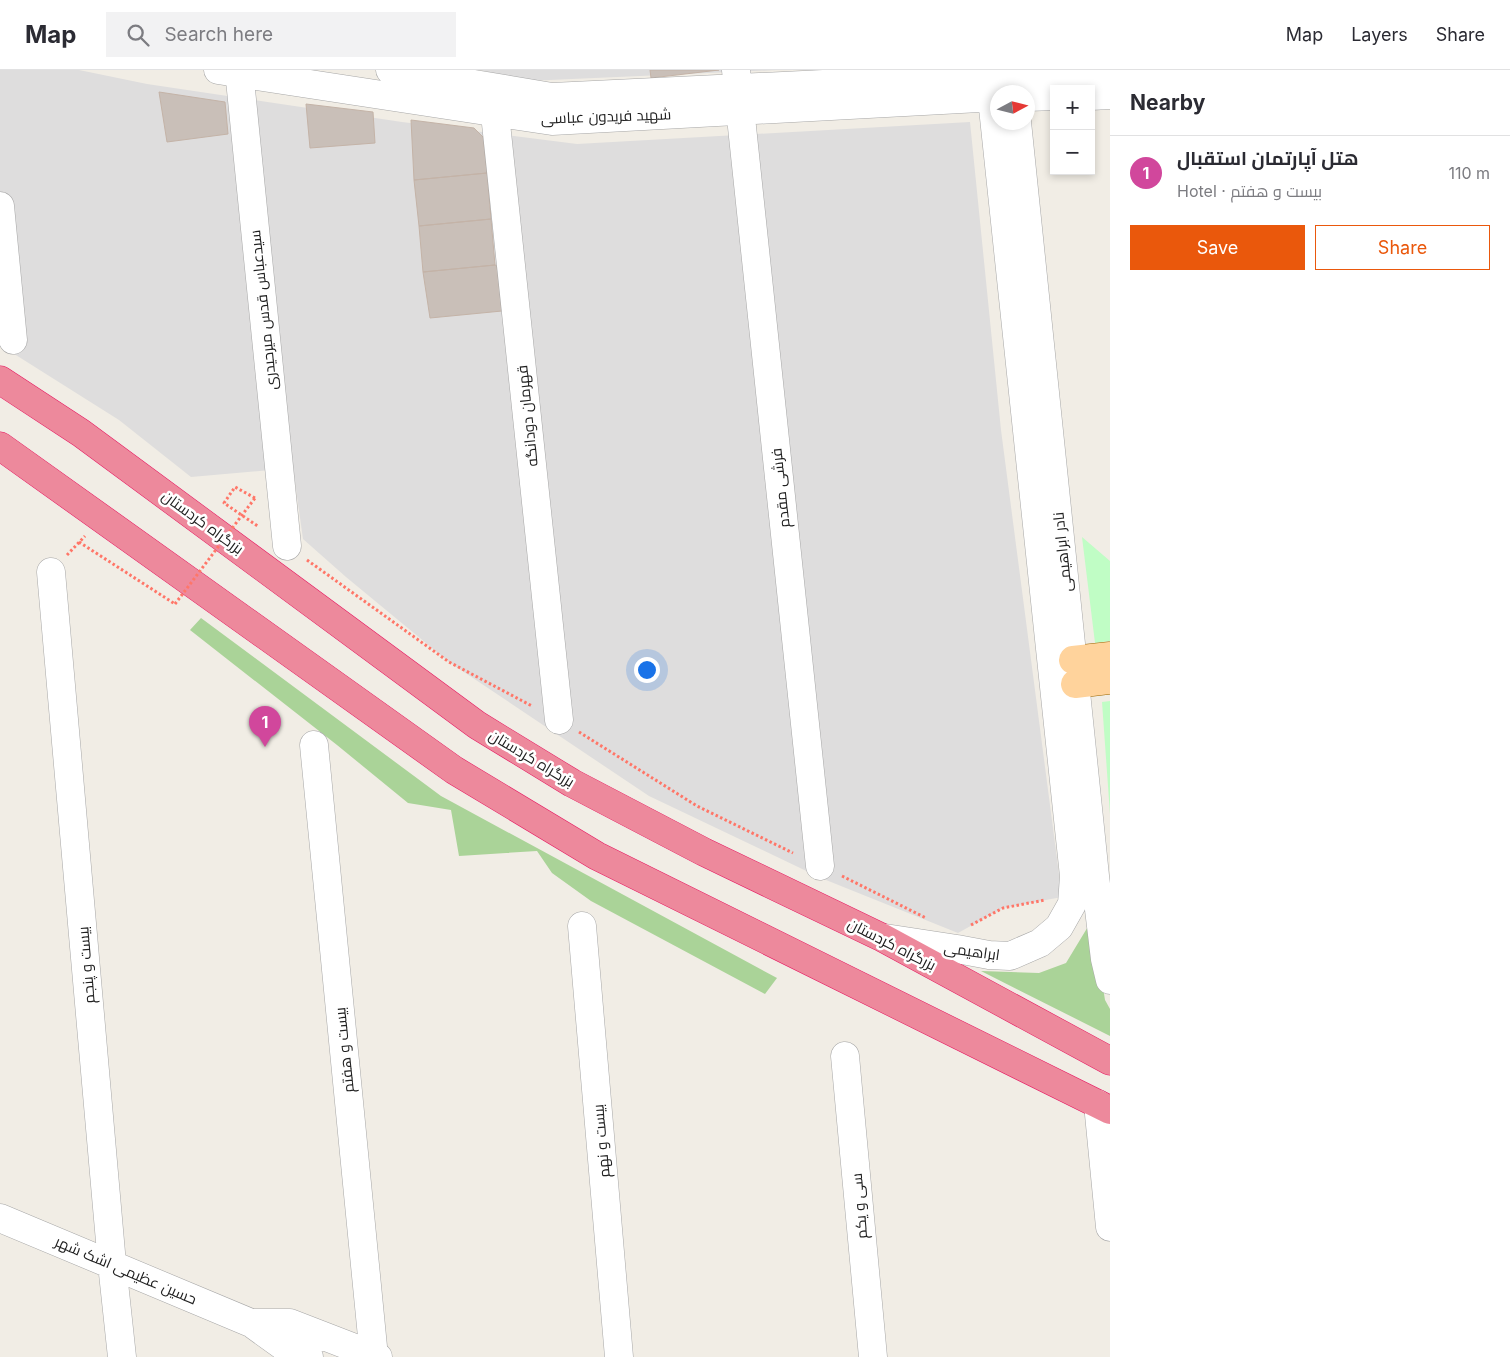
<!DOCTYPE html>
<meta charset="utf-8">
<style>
:root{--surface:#fff;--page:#f2f2f3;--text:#2b2b33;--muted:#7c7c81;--line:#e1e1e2;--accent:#ea580c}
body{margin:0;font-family:Inter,Cairo,sans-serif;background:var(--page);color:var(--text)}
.controls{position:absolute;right:15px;top:15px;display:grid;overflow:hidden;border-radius:0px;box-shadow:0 2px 8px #0003}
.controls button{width:45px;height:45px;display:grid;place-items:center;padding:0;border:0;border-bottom:1px solid var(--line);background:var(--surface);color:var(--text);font:25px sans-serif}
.compass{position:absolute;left:990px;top:15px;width:45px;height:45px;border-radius:50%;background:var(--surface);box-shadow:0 2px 8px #0003;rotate:83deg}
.you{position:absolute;left:646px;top:599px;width:18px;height:18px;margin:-12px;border:4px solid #fff;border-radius:50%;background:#1a73e8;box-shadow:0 0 0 8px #1a73e833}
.badge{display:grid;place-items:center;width:32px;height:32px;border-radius:50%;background:var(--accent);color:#fff;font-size:16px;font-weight:700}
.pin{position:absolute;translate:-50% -41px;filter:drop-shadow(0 1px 2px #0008)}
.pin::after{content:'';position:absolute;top:26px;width:18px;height:15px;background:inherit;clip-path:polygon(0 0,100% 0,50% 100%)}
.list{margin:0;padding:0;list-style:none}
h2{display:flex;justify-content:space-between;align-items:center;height:65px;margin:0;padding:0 20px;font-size:21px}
h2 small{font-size:16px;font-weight:400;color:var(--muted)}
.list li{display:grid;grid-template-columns:32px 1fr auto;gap:15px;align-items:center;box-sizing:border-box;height:75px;padding:0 20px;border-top:1px solid var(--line)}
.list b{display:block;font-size:19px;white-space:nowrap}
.list p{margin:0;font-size:16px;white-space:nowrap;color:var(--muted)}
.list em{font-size:16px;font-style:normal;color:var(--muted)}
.actions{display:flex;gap:10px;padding:15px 20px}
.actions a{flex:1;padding:11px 0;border:1px solid var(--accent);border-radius:0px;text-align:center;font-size:18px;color:var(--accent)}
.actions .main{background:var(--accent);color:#fff}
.icon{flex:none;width:28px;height:28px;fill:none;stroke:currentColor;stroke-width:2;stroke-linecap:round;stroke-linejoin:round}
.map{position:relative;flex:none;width:1110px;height:1287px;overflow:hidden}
header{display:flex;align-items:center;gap:30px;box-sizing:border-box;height:70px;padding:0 25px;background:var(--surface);border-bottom:1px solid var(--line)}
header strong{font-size:24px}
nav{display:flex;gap:28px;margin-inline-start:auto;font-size:18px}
.search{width:350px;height:45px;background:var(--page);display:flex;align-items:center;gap:12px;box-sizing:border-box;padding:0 18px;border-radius:0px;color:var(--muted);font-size:19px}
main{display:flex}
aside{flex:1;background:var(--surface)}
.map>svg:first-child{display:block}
.residential{fill:#dedddd}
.forest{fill:#aad398}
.park{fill:#c0fdc5}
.building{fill:#c9bfb8;stroke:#c4b3a7}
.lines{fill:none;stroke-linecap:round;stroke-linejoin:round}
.minor-casing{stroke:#a7a7a7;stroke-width:29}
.major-casing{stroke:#9b6600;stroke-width:29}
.highway-casing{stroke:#e61b63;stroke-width:29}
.path{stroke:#ff7668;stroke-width:3;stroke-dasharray:2.5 2.5;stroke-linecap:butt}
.minor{stroke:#fff;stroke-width:28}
.major{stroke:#ffd39c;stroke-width:28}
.highway{stroke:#ed899c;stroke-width:28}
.path-bridge{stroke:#ff7668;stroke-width:3;stroke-dasharray:2.5 2.5;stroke-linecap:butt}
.labels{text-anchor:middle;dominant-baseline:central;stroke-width:5;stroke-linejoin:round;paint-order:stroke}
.street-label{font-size:15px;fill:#202020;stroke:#fff}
</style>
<header>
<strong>Map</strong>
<div class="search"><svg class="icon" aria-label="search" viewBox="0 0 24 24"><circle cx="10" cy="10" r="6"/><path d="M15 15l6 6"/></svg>Search here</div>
<nav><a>Map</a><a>Layers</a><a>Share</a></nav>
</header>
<main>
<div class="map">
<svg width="1110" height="1287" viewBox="0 0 1110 1287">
<rect width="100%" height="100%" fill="#f1ede5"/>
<path class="residential" d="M0,0H79L147,14L402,52L577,74L970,52L1001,360L1062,827L1003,838L958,863L821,808L649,726L449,592L346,507L303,469L293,398L191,407L119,350L0,275Z
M480,0H777L527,11Z"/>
<path class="forest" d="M201,548L441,726L777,908L765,924L591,831L552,803L537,781L459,786L451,740L408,733L337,675L190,560Z
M1092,850L1105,930L1110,939V966L981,901L1039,903L1066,893Z"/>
<path class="park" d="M1082,467L1110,491V571L1095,573Z
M1110,631V744L1102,632Z"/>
<path class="building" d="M650,0H719L651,8Z
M159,22L225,32L228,64L167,72Z
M306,34L373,42L375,73L310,78Z
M411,50L474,58L483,67L487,103L414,110Z
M487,103L491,149L419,156L414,110Z
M491,149L495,195L423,202L419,156Z
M495,195L497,196L502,241L430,248L423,202Z"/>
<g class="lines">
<g class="minor-casing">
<path id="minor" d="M218,0L552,51L998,27
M239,0L287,476
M390,0L552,27L990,6L1110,3
M736,0L820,796
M493,25L559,650
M1091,26L1110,25
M1028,27L1054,26
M1017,52L1095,806L1105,889L1110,910
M0,136L13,270
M51,502L112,1194L122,1287
M314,675L374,1287
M582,856L619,1287
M885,868L957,879L989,885L1010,886L1040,873L1059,857L1072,834L1074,806L989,0
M845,986L873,1287
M1098,1034L1110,1157
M0,1148L251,1253L283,1276L309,1287
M251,1253H290L378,1287"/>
</g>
<g class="major-casing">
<path id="major" d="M1073,590L1110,586
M1075,614L1110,610"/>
</g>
<g class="highway-casing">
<path id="highway" d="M0,310L81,363L477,655L572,713L704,782L883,868L1110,991
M0,376L454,700L597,786L1110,1040"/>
</g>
<path class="path" d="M255,428L235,417L224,433L259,457
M79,472L175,534
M67,485L85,466
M307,490L449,592L532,636
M579,662L697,736L793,783
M842,806L926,848
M971,855L1003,838L1045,830"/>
<use href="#minor" class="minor"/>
<use href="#major" class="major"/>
<use href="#highway" class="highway"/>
<path class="path-bridge" d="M175,534L255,428"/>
</g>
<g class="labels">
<g class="street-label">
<text transform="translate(606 46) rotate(-2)">شهید فریدون عباسی</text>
<text transform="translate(263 240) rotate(-96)">سیدعباس قدس میرحیدری</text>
<text transform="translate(527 346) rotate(-96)">قهرمان دودانگه</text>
<text transform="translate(780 418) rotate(-96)">فرشی مقدم</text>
<text transform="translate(203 452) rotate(36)">بزرگراه کردستان</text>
<text transform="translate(1062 482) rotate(-96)">نادر ابراهیمی</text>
<text transform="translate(532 688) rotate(31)">بزرگراه کردستان</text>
<text transform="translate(892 874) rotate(27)">بزرگراه کردستان</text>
<text transform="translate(972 881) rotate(8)">ابراهیمی</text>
<text transform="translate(86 895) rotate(-95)">بیست و پنجم</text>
<text transform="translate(344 980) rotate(-96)">بیست و هفتم</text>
<text transform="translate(601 1071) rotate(-95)">بیست و نهم</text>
<text transform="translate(859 1136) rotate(-95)">سی و یکم</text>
<text transform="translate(126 1200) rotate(23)">حسین عظیمی اشک شهر</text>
</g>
</g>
</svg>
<div class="controls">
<button>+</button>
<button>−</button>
</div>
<svg class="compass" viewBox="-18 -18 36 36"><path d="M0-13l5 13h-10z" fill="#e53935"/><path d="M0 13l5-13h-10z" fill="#7c7c81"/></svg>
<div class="you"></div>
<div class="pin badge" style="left:265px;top:677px;background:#d1479c">1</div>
</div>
<aside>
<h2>Nearby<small></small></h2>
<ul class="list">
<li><span class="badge" style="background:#d1479c">1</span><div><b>هتل آپارتمان استقبال</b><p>Hotel · بیست و هفتم</p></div><em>110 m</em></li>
</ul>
<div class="actions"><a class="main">Save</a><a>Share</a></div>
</aside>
</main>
